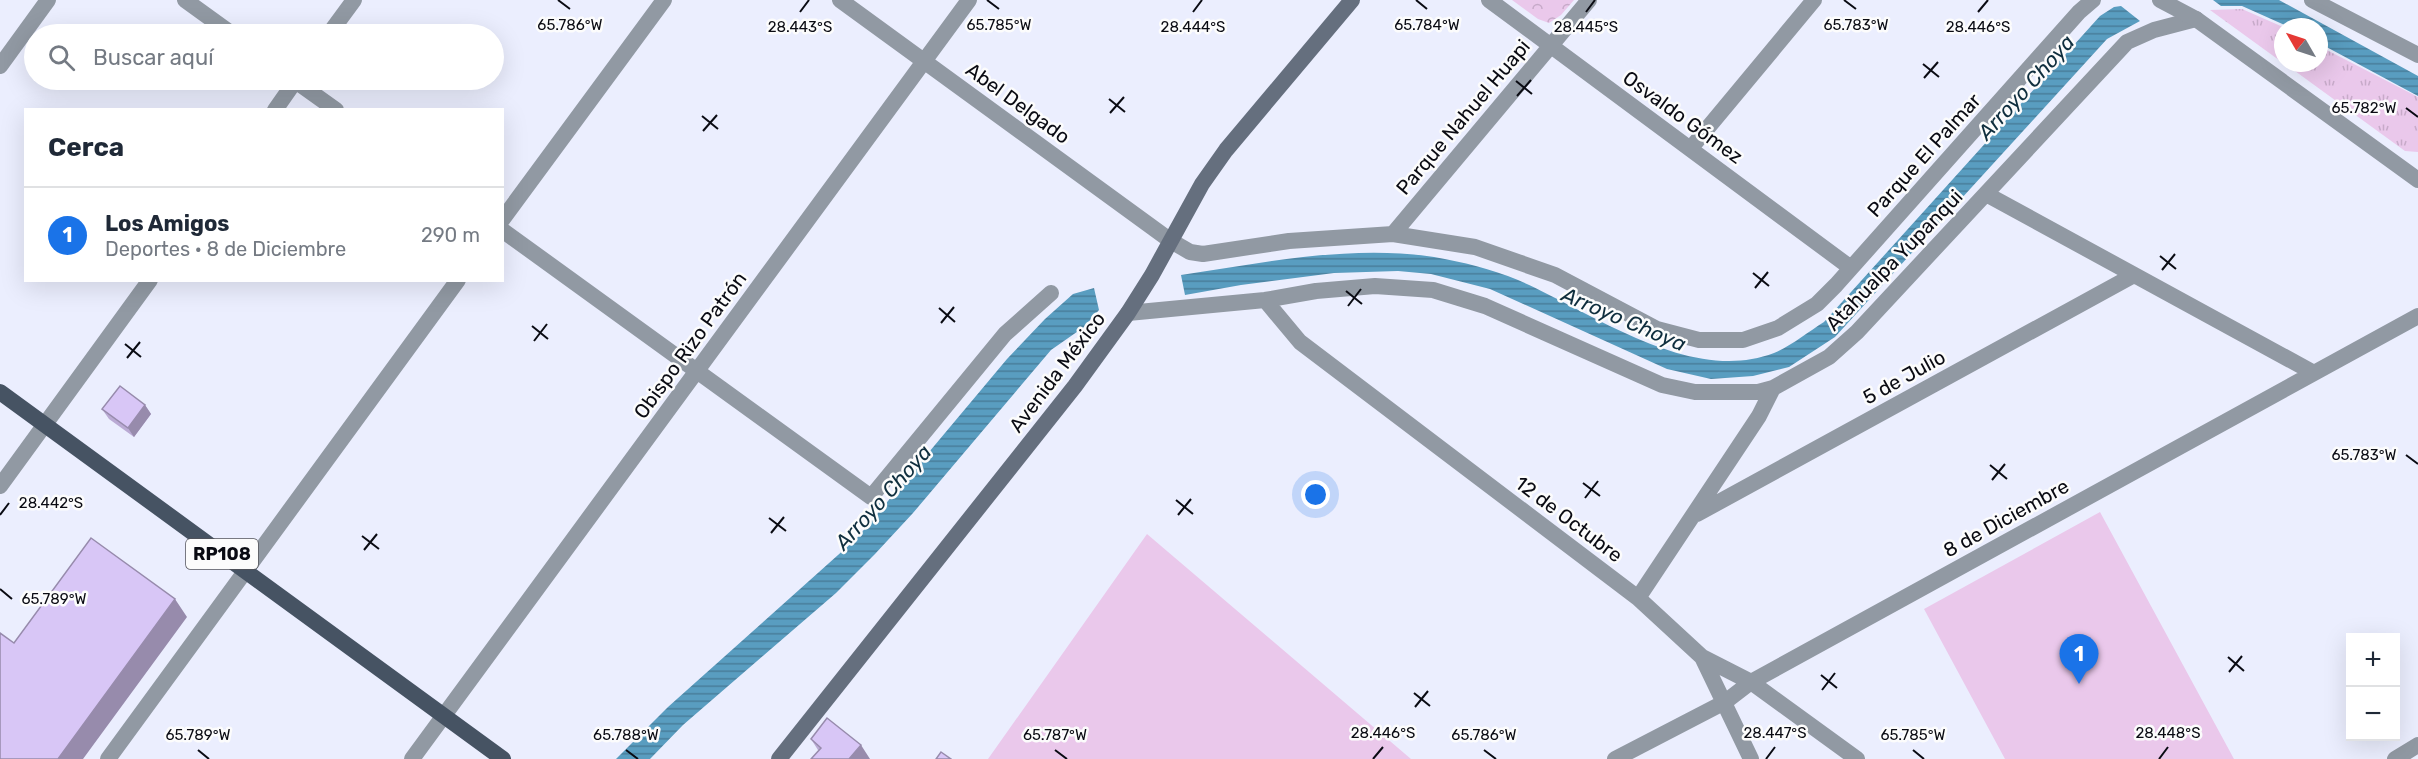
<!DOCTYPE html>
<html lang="es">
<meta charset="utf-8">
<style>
:root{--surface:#fff;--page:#f2f2f3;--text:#1f2937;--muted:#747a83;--line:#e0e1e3;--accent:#1a73e8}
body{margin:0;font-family:Rubik,sans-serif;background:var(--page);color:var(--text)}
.controls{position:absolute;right:18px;bottom:18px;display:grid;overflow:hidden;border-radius:0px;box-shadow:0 6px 24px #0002}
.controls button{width:54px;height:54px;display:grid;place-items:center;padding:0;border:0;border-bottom:2px solid var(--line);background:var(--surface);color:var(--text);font:30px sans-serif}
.compass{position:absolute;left:2274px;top:18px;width:54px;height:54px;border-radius:50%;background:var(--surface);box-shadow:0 6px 24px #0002;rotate:309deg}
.you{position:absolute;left:1316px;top:495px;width:21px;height:21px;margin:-15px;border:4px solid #fff;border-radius:50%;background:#1a73e8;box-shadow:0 0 0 9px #1a73e833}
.badge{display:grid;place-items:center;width:39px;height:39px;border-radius:50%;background:var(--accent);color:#fff;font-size:20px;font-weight:700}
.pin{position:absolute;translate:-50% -50px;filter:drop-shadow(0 2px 3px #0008)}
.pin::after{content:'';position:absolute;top:32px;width:21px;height:18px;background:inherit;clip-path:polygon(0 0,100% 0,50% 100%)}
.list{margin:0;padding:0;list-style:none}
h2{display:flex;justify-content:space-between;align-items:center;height:78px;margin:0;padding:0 24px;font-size:26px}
h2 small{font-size:20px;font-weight:400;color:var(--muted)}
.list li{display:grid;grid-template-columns:39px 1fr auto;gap:18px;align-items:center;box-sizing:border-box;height:96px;padding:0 24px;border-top:2px solid var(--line)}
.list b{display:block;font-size:22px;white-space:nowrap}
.list p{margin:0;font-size:20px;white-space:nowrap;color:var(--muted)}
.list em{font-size:20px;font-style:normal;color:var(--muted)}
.icon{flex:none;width:33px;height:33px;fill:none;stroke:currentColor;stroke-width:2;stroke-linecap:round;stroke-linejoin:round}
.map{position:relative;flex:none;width:2418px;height:759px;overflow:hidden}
.search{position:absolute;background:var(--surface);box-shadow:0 6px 24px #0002;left:24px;top:24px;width:480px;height:66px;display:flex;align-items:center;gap:15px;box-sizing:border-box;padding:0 21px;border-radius:33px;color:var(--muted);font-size:22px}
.panel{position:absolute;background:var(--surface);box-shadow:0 6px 24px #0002;left:24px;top:108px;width:480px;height:174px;border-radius:0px}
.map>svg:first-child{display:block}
.grass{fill:url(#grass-tufts)}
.park{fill:url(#park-crowns)}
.pitch{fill:#eac8eb}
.water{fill:url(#water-rules)}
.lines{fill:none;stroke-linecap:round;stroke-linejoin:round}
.stream{stroke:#599dc0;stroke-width:5}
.minor{stroke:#9199a3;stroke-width:16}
.tertiary{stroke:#9199a3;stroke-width:16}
.secondary{stroke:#656f7e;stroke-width:16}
.primary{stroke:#465363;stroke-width:16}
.wall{fill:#baaad4}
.shaded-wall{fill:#978bac}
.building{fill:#d8c6f6;stroke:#978bac;stroke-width:1.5}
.ticks{fill:none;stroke:#0a0b13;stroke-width:2}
.labels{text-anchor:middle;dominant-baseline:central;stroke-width:5;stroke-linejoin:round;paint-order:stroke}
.shield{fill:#fcfcfc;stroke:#535359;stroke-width:1.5}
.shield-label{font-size:18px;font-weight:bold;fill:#0a0b13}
.street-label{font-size:20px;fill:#0a0b13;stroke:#fcfcfc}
.water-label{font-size:21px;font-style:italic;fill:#0f2e3e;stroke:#fcfcfc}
.ticks-label{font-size:15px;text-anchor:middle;fill:#0a0b13;stroke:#fcfcfc;stroke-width:5;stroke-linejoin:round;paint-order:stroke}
</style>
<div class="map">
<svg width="2418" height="759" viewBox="0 0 2418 759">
<defs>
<pattern id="grass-tufts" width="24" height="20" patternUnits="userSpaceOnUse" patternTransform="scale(1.5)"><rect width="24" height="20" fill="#eac8eb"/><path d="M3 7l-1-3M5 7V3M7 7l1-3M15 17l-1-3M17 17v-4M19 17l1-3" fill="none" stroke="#c7aac9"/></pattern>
<pattern id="park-crowns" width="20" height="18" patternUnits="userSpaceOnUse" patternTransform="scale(1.5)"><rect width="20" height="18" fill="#eac8eb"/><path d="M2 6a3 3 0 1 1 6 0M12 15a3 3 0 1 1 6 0" fill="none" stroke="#c7aac9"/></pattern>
<pattern id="water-rules" width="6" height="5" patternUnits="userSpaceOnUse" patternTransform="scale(1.5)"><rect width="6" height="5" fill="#599dc0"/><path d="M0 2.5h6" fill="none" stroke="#487e9b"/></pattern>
</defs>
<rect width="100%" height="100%" fill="#ebeefe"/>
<path class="grass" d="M2242,9L2283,27V63L2210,10Z
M2319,46L2418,97V152L2405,151L2284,63H2319Z"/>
<path class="park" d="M1512,0H1574L1561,15L1549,23L1538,19Z"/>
<path class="pitch" d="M2100,512L2234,759H2005L1924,609Z
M1147,534L1411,759H988Z"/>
<path class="water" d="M2213,0H2279L2418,76V96L2319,43V27H2289L2242,6H2221Z
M2121,6L2140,21L2107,39L1835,337L1789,367L1753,376L1711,379L1667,369L1490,289L1431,274L1398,271L1334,273L1241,285L1185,295L1181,275C1264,263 1350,244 1434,257C1463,262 1491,269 1518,280C1592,312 1690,385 1774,353C1791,346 1808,332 1824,322L2100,16L2114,7Z
M1094,288L1099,310L1084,327L1051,350L913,513L875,554L836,593L683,725L650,759H616L668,707L857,538L1007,359L1045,319L1073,294Z"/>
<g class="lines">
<path class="stream" d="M872,498L889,510"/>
<path class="minor" d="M185,0L232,34
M840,0L1171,241L1190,252L1203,254L1289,241L1393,234L1475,247L1555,275L1657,329L1699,340H1743L1778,328L1817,304L1836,285L2079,12L2093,0
M1489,0L1851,268
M2312,0L2418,55
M329,34L354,0
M0,66L48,0
M294,80L336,110
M275,110L296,80
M1691,148L1814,0
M1986,194L2314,373
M502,220L664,0
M502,230L871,497L1005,334L1051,293
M1393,234L1589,0
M1265,300L1300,342L1638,598L1702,657L1751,682L1857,759
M1128,313L1265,300L1316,291L1375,286L1433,290L1485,306L1662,385L1695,392H1758L1773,388
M0,486L150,280
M1697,514L2134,275
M1638,598L1759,416L1773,388L1829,357L1857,332L2127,42L2154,30L2196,19
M1702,657L1751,759
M108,759L458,280
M412,759L969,0
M1615,759L1725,702L1751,682L2418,316
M2395,759L2418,745"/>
<path class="tertiary" d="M2160,0L2196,19L2418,180"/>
<path class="secondary" d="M779,759L1075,386L1128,313L1152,275L1202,184L1226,150L1352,0"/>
<path class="primary" d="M0,392L503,759"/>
</g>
<path class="wall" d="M145,405L151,414L134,437L109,419L102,409Z
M811,739L870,759L818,750Z"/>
<path class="shaded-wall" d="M145,405L151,414L134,437L128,428Z
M175,599L187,617L83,759H58Z
M861,745L870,759H849Z"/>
<path class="building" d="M120,386L145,405L128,428L102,409Z
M91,538L175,599L58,759H0V633L14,643Z
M827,718L861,745L849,759H811L821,748L811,739Z
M941,752L951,759H936Z"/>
<path class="ticks" d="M558,0L570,9M987,0L999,9M1416,0L1427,9M1844,0L1856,9M800,12L809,0M1193,12L1202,0M1586,12L1595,0M1978,12L1988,0M1923,64L1939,77M1924,78L1938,62M1516,81L1532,94M1517,96L1531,80M1109,99L1125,112M2406,108L2418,117M1110,113L1124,97M702,116L718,129M703,131L717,115M2160,256L2176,269M2162,270L2175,254M1753,273L1769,286M1755,288L1768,272M1346,291L1362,304M1348,306L1361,289M939,308L955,322M941,323L954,307M532,326L548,339M534,341L547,324M125,344L141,357M127,358L140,342M2406,455L2418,464M1990,465L2007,479M1992,480L2005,464M1583,483L1600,496M1585,498L1598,481M1176,500L1193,514M0,515L9,503M1178,515L1191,499M769,518L786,531M771,533L784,517M362,536L379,549M364,550L377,534M0,589L12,599M2228,657L2244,671M2229,672L2242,656M1821,675L1837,688M1822,690L1835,673M1414,693L1430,706M1415,707L1428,691M198,750L209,759M626,750L638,759M1055,750L1067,759M1484,750L1496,759M1913,750L1924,759M1373,759L1383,747M1766,759L1775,747M2159,759L2168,747"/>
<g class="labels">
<rect class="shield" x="186" y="539" width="72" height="30" rx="4.5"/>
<g class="shield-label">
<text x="222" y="554">RP108</text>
</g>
<g class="street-label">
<text transform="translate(1018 103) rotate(36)">Abel Delgado</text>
<text transform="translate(1463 117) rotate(-50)">Parque Nahuel Huapi</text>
<text transform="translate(1683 117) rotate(36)">Osvaldo Gómez</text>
<text transform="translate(1924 155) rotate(-48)">Parque El Palmar</text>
<text transform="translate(1894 260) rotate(-46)">Atahualpa Yupanqui</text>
<text transform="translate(690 345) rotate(-54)">Obispo Rizo Patrón</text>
<text transform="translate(1057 372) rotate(-53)">Avenida México</text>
<text transform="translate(1904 377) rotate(-29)">5 de Julio</text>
<text transform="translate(2006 518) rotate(-29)">8 de Diciembre</text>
<text transform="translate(1569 519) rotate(37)">12 de Octubre</text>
</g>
<g class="water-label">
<text transform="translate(2026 87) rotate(-48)">Arroyo Choya</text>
<text transform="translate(1624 319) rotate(23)">Arroyo Choya</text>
<text transform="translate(883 497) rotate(-48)">Arroyo Choya</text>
</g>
</g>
<g class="ticks-label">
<text x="999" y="30">65.785°W</text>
<text x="570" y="30">65.786°W</text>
<text x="1427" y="30">65.784°W</text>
<text x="1856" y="30">65.783°W</text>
<text x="800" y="32">28.443°S</text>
<text x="1193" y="32">28.444°S</text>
<text x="1586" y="32">28.445°S</text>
<text x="1978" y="32">28.446°S</text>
<text x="2364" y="113">65.782°W</text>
<text x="2364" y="460">65.783°W</text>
<text x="51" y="508">28.442°S</text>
<text x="54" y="604">65.789°W</text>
<text x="1383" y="738">28.446°S</text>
<text x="1775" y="738">28.447°S</text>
<text x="2168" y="738">28.448°S</text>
<text x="198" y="740">65.789°W</text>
<text x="626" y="740">65.788°W</text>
<text x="1055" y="740">65.787°W</text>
<text x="1484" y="740">65.786°W</text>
<text x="1913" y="740">65.785°W</text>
</g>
</svg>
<div class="controls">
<button>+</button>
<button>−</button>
</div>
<svg class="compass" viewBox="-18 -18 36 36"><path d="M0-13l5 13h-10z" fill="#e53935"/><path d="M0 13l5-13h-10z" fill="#747a83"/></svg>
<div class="you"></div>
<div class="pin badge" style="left:2079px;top:684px">1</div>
<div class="search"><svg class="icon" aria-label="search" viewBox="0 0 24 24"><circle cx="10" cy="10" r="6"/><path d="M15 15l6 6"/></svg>Buscar aquí</div>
<section class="panel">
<h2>Cerca<small></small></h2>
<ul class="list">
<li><span class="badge">1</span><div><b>Los Amigos</b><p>Deportes · 8 de Diciembre</p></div><em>290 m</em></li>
</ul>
</section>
</div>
